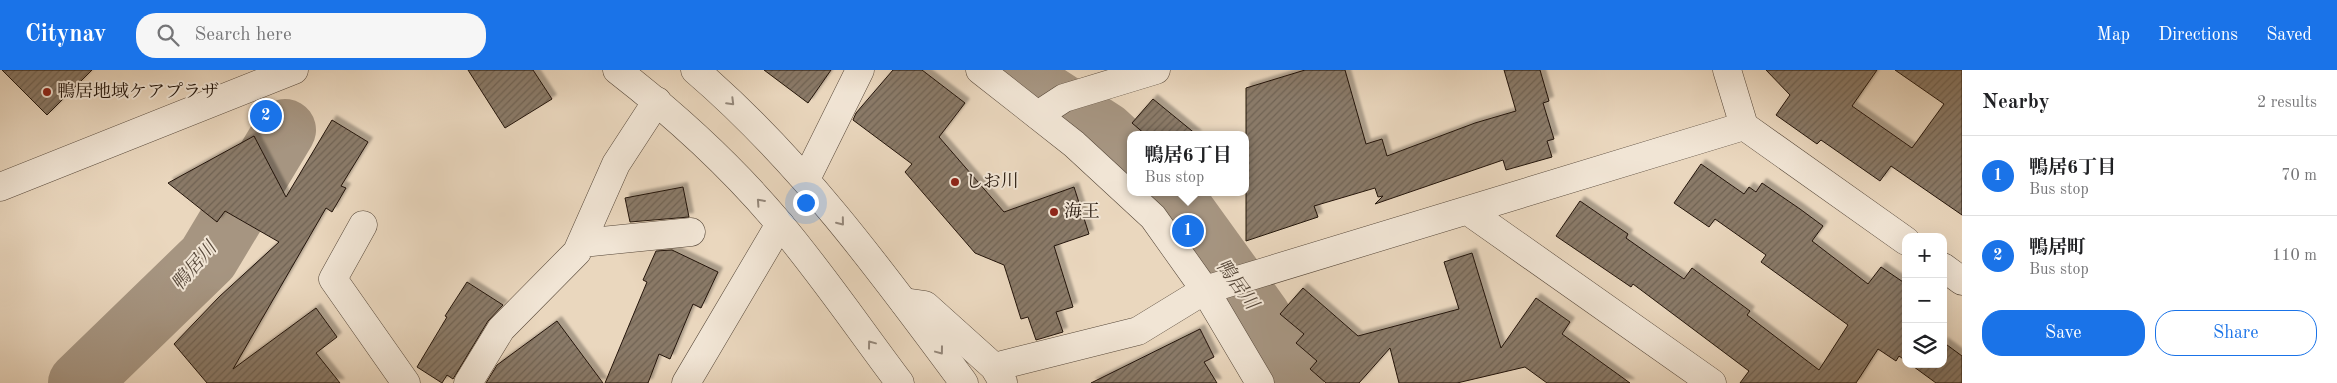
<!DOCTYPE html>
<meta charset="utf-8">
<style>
:root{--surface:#fff;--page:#f6f6f6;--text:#202124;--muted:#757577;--line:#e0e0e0;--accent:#1a73e8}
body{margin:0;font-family:"Old Standard TT","Noto Serif JP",serif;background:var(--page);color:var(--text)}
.controls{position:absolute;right:15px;bottom:15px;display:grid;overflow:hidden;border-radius:10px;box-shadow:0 5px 20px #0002}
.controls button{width:45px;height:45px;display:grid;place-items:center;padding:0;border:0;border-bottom:1px solid var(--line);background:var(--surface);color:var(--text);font:25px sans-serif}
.you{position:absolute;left:805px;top:132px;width:18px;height:18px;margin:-12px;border:4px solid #fff;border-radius:50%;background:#1a73e8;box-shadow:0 0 0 8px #1a73e833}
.badge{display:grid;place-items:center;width:32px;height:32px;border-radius:50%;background:var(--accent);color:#fff;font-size:16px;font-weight:700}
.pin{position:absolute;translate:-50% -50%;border:2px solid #fff;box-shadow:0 1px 5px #0006}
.popup{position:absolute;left:1127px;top:61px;width:122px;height:65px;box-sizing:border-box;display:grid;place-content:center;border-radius:10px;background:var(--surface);filter:drop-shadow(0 1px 4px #0005);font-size:16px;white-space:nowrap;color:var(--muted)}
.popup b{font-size:19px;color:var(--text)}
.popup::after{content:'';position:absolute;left:50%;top:100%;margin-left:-10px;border:10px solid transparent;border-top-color:var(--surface)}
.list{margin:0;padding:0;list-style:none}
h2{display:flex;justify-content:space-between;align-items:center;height:65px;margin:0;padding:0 20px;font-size:21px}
h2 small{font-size:16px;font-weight:400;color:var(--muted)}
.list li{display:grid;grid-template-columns:32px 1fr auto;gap:15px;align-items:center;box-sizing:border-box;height:80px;padding:0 20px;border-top:1px solid var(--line)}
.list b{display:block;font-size:19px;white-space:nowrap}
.list p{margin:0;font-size:16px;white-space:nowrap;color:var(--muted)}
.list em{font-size:16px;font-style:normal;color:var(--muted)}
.actions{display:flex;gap:10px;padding:15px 20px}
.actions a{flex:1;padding:11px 0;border:1px solid var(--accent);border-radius:20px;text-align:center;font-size:18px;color:var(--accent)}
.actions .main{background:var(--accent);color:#fff}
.icon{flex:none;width:28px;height:28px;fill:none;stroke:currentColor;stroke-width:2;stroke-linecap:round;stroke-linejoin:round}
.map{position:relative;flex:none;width:1962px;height:313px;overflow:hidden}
header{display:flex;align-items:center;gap:30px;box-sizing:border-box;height:70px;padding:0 25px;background:var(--accent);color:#fff}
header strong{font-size:24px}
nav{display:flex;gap:28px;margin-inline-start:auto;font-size:18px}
.search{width:350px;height:45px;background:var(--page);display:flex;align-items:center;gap:12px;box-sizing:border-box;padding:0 18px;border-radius:20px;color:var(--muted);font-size:19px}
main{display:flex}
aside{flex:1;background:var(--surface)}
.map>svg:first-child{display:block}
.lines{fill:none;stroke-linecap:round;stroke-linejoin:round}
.river{stroke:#a69581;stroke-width:62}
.building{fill:url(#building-hatch);stroke:#23150b;filter:url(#shadow)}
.minor-casing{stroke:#554638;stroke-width:29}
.tertiary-casing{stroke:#554638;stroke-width:29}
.minor{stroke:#f1e5d5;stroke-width:28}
.tertiary{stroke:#f1e5d5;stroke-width:28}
.oneway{stroke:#94877a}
.poi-dot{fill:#8f2418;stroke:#f1e5d5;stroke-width:2}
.labels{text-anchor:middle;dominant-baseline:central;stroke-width:4;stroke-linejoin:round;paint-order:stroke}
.poi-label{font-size:18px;fill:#23150b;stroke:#f1e5d5;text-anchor:start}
.water-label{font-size:19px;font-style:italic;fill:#57483a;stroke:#f1e5d5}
</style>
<header>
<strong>Citynav</strong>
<div class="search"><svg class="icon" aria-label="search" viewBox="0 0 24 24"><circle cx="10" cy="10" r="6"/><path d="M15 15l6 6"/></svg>Search here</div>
<nav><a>Map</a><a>Directions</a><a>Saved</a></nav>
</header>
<main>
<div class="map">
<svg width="1962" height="313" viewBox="0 0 1962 313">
<defs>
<pattern id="building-hatch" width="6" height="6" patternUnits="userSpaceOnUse" patternTransform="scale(1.25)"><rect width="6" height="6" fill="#8a7a68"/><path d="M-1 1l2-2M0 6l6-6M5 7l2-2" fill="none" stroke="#706354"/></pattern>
<filter id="shadow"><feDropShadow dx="4.5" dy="-4.5" stdDeviation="1" flood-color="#0004"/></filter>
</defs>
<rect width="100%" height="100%" fill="#ead7be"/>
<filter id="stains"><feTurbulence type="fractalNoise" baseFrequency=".004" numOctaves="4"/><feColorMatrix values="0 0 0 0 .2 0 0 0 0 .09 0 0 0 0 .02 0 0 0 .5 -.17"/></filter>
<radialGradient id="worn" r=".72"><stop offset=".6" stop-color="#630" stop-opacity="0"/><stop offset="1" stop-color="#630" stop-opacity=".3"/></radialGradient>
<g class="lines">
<path class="river" d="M1008,0L1105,63L1130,86
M1170,122L1260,247L1293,313
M79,313L208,188L285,60"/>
</g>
<path class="building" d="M2,0H92L47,45Z
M468,0H533L552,29L505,58Z
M764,0H831L808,33Z
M893,0H922L965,33L939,67L1004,142L1074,117L1089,164L1054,176L1073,237L1056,242L1063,262L1036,270L1028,247L1021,249L1004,195L975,183L905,102L912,94L853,50L856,43Z
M1305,0H1345L1366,74L1382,69L1387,86L1475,53L1516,41L1504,0H1540L1549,31L1543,33L1554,69L1547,71L1552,87L1506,100L1503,90L1375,134L1383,126L1378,127L1375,118L1314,136L1318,147L1246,171V18Z
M1766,0H1877L1852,36L1912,78L1944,34L1895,0H1962V145L1891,96L1880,111L1821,70L1817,74L1776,45L1790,25Z
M1153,29L1197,65H1146L1132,53Z
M332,50L368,72L341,116L346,118L332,142L326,138L233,299L316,238L337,267L316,283L340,313H207L174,274L219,227L279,172L225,141L217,152L168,113L254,66L286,127Z
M1701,94L1744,124L1749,117L1756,122L1762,113L1800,139L1823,156L1812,171L1868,214L1881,197L1906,214V291L1899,286L1896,291L1878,279L1856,313H1740L1749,301L1633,214L1631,217L1556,166L1580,131L1628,164L1626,168L1684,209L1692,198L1750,241L1747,245L1819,300L1848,255L1761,192L1766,185L1715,149L1709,157L1674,133Z
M683,117L689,147L630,152L625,128Z
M672,180L718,202L701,238L693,234L670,289L659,284L648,313H605L647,212L643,210L656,181Z
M1472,183L1501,278L1536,228L1570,252L1562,264L1630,313H1547L1525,297L1457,313H1399L1390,278L1359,313H1326L1310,299L1317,291L1296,273L1304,264L1280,244L1303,218L1358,266L1459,239L1444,192Z
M467,212L503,235L488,251L453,309L447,305L442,313L417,297L447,247L445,246Z
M557,251L603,313H486L497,295Z
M1200,259L1214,287L1204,292L1217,313H1091Z
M1943,272L1962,286V313H1936L1910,294H1943Z"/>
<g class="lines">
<g class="minor-casing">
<path id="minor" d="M1727,0L1744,56L1906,171
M1038,45L1064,28L1156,0
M806,109L860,0
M1468,141L1712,313
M363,155L333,209L406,313
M582,173L691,162
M1943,197L1962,211
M904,232L925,235L994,297L1003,312
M994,297L1138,261L1205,220L1744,56
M468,313L501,259L577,182L616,94L657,31
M686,313L780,154"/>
</g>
<g class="tertiary-casing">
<path id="tertiary" d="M617,0C675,45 731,96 779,153C822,204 860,260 900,313
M695,0C800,90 882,202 964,313
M980,0L1074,74L1153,147L1205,220L1260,313
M0,117L294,0"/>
</g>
<use href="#minor" class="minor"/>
<use href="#tertiary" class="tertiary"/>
</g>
<defs><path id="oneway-chevron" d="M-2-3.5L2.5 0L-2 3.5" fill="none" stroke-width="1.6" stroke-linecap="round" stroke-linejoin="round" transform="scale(1.25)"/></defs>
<g class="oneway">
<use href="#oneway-chevron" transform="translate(731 32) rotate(45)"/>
<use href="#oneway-chevron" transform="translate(760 132) rotate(-132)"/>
<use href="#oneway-chevron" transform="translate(841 152) rotate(51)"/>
<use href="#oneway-chevron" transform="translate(871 274) rotate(-127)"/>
<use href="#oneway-chevron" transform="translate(940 281) rotate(53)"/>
</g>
<g class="poi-dot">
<circle cx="47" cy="22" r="5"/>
<circle cx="955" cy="112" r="5"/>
<circle cx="1054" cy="142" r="5"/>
</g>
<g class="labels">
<g class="poi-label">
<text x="57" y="22">鴨居地域ケアプラザ</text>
<text x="965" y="112">しお川</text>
<text x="1064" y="142">海王</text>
</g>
<g class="water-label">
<text transform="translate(195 197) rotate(-49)">鴨居川</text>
<text transform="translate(1236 215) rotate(54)">鴨居川</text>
</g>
</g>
<rect width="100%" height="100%" filter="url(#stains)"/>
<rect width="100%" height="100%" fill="url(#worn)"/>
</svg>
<div class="controls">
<button>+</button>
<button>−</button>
<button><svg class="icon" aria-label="layers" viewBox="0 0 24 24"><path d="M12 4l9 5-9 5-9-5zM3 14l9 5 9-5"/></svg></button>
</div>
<div class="you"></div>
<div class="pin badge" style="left:1188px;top:161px">1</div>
<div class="popup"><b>鴨居6丁目</b>Bus stop</div>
<div class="pin badge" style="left:266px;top:46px">2</div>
</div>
<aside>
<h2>Nearby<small>2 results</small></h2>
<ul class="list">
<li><span class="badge">1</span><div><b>鴨居6丁目</b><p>Bus stop</p></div><em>70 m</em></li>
<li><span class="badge">2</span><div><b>鴨居町</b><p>Bus stop</p></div><em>110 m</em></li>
</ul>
<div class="actions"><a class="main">Save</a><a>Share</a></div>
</aside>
</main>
